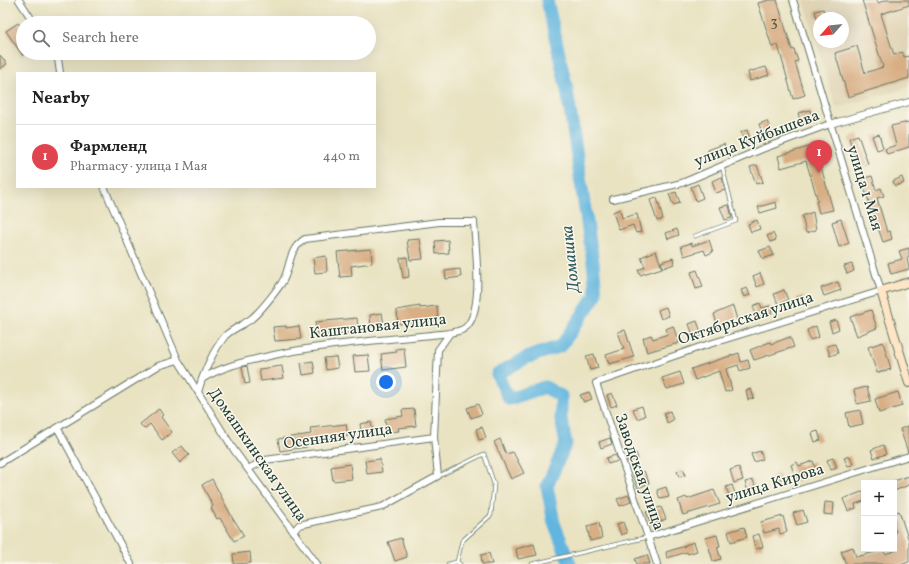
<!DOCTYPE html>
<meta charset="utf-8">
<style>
:root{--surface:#fff;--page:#f6f6f6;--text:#222;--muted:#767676;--line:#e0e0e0;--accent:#b45309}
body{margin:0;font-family:Vollkorn,serif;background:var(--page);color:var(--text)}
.controls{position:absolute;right:12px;bottom:12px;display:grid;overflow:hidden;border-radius:0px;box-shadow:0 4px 16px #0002}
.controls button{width:36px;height:36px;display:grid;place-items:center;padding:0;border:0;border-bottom:1px solid var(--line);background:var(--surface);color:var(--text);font:20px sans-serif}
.compass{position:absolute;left:813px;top:12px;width:36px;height:36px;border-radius:50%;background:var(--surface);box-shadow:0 4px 16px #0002;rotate:243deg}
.you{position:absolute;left:386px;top:382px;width:14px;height:14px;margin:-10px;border:3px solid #fff;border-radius:50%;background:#1a73e8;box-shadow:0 0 0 6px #1a73e833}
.badge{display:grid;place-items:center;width:26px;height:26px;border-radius:50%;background:var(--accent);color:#fff;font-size:13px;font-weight:700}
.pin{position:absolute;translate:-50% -33px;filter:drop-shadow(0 1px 2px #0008)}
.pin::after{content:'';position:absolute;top:21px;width:14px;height:12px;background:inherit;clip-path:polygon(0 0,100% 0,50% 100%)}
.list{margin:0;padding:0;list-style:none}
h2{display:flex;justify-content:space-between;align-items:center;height:52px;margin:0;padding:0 16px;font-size:17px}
h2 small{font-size:13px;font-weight:400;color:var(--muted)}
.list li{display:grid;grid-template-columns:26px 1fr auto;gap:12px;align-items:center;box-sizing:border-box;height:64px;padding:0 16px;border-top:1px solid var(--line)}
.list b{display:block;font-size:15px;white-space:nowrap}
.list p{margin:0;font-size:13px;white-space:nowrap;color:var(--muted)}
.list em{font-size:13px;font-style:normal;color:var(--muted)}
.icon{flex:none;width:22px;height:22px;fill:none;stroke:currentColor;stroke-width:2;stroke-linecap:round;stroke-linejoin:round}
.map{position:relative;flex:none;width:909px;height:564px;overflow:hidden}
.search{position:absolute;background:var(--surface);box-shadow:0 4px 16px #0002;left:16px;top:16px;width:360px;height:44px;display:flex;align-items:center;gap:10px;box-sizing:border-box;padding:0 14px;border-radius:22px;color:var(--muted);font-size:15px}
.panel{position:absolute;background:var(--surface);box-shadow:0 4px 16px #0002;left:16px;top:72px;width:360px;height:116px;border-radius:0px}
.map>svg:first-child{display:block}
.built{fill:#e0d4b5;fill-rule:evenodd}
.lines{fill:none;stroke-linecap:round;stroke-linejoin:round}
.river{stroke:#62b5de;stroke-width:13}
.building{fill:#d8ae84}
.lane-casing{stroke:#676;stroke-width:4.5}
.street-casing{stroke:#676;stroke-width:8}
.secondary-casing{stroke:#676;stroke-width:10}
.lane{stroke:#fff;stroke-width:3}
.street{stroke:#fff;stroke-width:6}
.secondary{stroke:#fde5c5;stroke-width:8}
.labels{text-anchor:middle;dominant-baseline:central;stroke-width:3;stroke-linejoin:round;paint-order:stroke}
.number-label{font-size:14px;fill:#4d5948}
.street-label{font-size:16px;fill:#1f3d34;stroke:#fbf7ec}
.water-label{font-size:17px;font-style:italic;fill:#305b5e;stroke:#fbf7ec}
</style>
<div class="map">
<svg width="909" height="564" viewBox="0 0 909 564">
<rect width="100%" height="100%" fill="#fbf7ec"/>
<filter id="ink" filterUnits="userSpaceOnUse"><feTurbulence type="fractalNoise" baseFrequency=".025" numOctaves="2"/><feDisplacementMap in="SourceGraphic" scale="8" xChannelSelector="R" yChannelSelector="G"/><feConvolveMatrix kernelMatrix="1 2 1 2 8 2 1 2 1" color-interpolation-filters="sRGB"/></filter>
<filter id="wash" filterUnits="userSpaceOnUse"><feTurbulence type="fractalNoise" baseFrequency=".012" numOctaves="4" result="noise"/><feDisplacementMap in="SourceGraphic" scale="16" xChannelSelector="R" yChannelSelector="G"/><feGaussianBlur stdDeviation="0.9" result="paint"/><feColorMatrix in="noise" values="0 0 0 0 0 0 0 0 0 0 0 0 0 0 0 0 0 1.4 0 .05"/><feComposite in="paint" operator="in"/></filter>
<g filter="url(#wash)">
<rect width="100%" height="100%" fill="#e9e3c2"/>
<path class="built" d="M804,0H909V87L836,108ZM819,18H843V42H819Z"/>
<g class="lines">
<path class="river" d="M547,0L567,90L593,262L596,295L561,346L526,358L497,374L509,399L545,387L561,396V419L566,443L547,486L554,523L570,564"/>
</g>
<g id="blocks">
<path class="building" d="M769,0H777L792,50L794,49L798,61L795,62L805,95L793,99L778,45L772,47L758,3Z
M862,0H877L878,3L886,0H909V5L881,14L894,55L902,52L904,57L909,56V78L848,97L835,53L857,46L865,73L883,67Z
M823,9L826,18H817L815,11Z
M18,23L23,30V56L6,31Z
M0,55L7,64L0,69Z
M766,67L769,75L750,81L748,72Z
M810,110L812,119L801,123L798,113Z
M767,121L772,135L764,138L759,124Z
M909,122V147L887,154L885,149L896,145L891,126Z
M747,130L752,144L746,146L741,132Z
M879,134L883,148L877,150L872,136Z
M858,135L868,164L859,167L849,138Z
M724,144L727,151L710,157L708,150Z
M815,145L833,210L819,213L816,201H818L806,161L781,168L778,156Z
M757,165L763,182L756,184L750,167Z
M872,176L876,190L881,188L884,196L877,198L887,232L890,231L892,239L883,242L861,179Z
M722,177L725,190L716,193L712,181Z
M902,177L904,183L895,186L893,181Z
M698,184L703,198L696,201L691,187Z
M676,192L680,203L673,205L669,194Z
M657,198L663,219L657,221L650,200Z
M776,202L777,208L760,213L758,207Z
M729,205L732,218L725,220L720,207Z
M620,209L622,218L637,214L641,232L636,233L633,225L619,230L613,212Z
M813,212L816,230L806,233L802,216Z
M841,219L849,243L839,247L832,222Z
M757,220L760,229L751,232L748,224Z
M677,229L679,235L668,239L666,233Z
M773,233L776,240L770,242L767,236Z
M420,239L423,259L410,260L407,240Z
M448,240L449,253L436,254L435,241Z
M709,240L713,252L706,255L704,250L684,256L681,246L692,243V246Z
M770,247L774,255L763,259L759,251Z
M909,248V257H907L909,269L891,274L888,263L902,259L899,251Z
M371,249L372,263L351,266L352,276L340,277L337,252Z
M656,251L662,268L640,275L638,270L645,267L641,257Z
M326,256L327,272L315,273L313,258Z
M407,257L409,277L403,278L400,258Z
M673,258L674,264L663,268L661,262Z
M852,264L854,271L847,274L844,266Z
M460,269L461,277L446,279L445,271Z
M697,270L703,287L696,289L691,272Z
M760,273L764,284L757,287L753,276Z
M838,282L841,290L824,296L821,288Z
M747,288L750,295L744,297L741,290Z
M784,290L788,300L778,304L774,294Z
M803,296L805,303L799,305L796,298Z
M760,303L762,308L770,306L772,313L757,317L753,306Z
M420,306V308L437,306L438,320L398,324L397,310Z
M733,306L738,323L719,330L714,314Z
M666,307L669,316L661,319L658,310Z
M871,310L877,328L857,336L850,317Z
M382,313L384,325L371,327L370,315Z
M357,318L358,332L317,337L315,322Z
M836,320L839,329L832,332L829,322Z
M697,321L702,335L694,338L689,324Z
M286,326V328L299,326L301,339L275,341L273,327Z
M673,326L679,343L647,352L643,338L651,335L653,339L668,334L666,329Z
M816,326L819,337L810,340L807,330Z
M625,330L634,357L609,364L606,355L624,349L618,332Z
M790,337L794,347L754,360L750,350L770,342L771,344Z
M883,342L891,369L877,373L868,347Z
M835,344L838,353L830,356L827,346Z
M404,348L406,367L383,370L381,354L397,352L396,349Z
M739,353L741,362L748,360L750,368L740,371L738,365L726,369L732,390L725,392L719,371L695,380L691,369Z
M594,354L598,368L590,370L586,356Z
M368,355L370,371L355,372L353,356Z
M336,357L338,368L326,370L324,358Z
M313,361L315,373L303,375L301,363Z
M247,366L250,383L245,384L242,367Z
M282,366L284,378L261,381L259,369Z
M680,372L684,384L667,389L662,378Z
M867,387L871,401L857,404L854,390Z
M751,389L754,398L748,400L746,390Z
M589,392L592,399L584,402L580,395Z
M898,392L902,406L879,413L875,399Z
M612,393L617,405L611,407L607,395Z
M478,404L482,414L471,418L467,408Z
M642,406L645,416L637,419L633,409Z
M159,409L163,415L161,417L172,432L162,440L150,424L144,429L140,424Z
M414,409L416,426L398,428L399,431L387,432L385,419L403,416L402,410Z
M860,410L863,424L849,427L846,413Z
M670,411L673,420L667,423L664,413Z
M371,422L373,434L362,436L360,424Z
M346,424L348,436L307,442V447L280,451L278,439L311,434L310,428Z
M908,426L909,452H908L900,429Z
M482,427L486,438L479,440L476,429Z
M818,431L821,440L815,442L812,433Z
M610,438L612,444L601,448L599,442Z
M500,439L506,454L513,452L524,473L511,479L494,442Z
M883,445L886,454L874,458L871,450Z
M182,446L189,455L180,463L172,453Z
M760,451L763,459L754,462L751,454Z
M636,453L638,459L628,462L626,457Z
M616,455L618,461L608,464L606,458Z
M850,456L853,465L848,466L844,458Z
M833,458L837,468L831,470L827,460Z
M380,459L382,472L367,474L365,461Z
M813,461L817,473L797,481L791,465L797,462L799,466Z
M350,464L352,479L333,481L331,467Z
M739,467L743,480L734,483L730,470Z
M684,470L685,476L679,477L677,471Z
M644,471L649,483L638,488L633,475Z
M778,474L781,480L774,482L772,476Z
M909,476V485L894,491V481Z
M212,479L234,521H235L244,536L234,541L220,518L217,519L211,508L213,506L202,485Z
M753,480L757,492L749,494L745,482Z
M732,485L736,496L730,498L726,487Z
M666,487L669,497L660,499L657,490Z
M714,490L720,504L683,515L678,500L686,497L687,499Z
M864,491V501L855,504L856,508L848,511L843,499Z
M629,495L631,502L620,506L617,499Z
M825,502L834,503L833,515L824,514Z
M661,507L666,519L651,525L646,512Z
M803,510L807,522L797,525L793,513Z
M899,511L909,541V562L903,564H846L841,551L853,547L856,557L883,550L885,554L897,550L894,542V532H896L894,526V513Z
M783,516L787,532L780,534L779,529L764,533L761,522Z
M623,522L627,533L621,535L617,524Z
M599,523L602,538L590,541L587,526Z
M744,527L747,537L731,542L728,532Z
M759,534L763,547L756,549L752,536Z
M717,535L720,546L717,547L721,559L713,561L706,538Z
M401,538L407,557L395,561L388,542Z
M694,542L697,551L688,554L687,552L667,558L666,552L685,546V545Z
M534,544L537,555L518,559L516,549Z
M250,552L251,563L234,564L233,554Z
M489,553L492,564H482L481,555Z
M647,555L650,564H637L635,559Z"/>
</g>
</g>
<g filter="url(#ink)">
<use href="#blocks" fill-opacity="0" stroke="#676" stroke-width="1"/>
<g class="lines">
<g class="lane-casing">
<path id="lane" d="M695,236L736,221L722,166
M439,476L484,454L494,484L491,515L462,541L457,562
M448,564L457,562L460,564
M532,564L648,537"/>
</g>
<g class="street-casing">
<path id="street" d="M19,0L34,23
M54,53L58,59L60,73
M104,187L178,360L234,450L317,564
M613,199L682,183L762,149L830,124L909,102
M198,392L202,379C221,367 243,362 265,357C325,343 388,340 450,333C454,332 461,331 465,328C485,312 475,246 474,222H439L305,239C286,251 292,268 281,284C272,296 263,309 251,319C243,325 232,329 225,336C214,349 208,363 202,379
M58,429L131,564
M0,463L158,366L178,360
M248,469L265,460L434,437
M293,532L299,525L382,507L438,476L434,437L438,350L450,333
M648,537L909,456
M657,564L596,383L700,347L881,291L793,0"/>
</g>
<g class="secondary-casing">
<path id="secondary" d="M909,282L881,291L909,383"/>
</g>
<use href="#lane" class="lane"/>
<use href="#street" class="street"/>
<use href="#secondary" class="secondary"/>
</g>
</g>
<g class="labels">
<g class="number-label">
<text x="774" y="22">3</text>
</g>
<g class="street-label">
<text transform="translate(757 139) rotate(-21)">улица Куйбышева</text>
<text transform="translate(864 188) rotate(73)">улица 1 Мая</text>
<text transform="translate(746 319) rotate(-18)">Октябрьская улица</text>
<text transform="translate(378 327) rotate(-6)">Каштановая улица</text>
<text transform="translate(338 437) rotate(-8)">Осенняя улица</text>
<text transform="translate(257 455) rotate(55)">Домашкинская улица</text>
<text transform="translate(639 472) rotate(71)">Заводская улица</text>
<text transform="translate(775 484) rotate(-17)">улица Кирова</text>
</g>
<g class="water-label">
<text transform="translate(571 259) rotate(-96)">Домашка</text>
</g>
</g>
</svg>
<div class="controls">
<button>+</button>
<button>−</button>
</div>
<svg class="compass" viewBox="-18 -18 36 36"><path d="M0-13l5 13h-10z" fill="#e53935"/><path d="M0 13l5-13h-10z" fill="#767676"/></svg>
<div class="you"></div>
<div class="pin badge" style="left:819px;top:173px;background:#e0444e">1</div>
<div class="search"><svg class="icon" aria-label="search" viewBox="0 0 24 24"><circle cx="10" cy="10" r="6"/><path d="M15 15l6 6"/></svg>Search here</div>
<section class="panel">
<h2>Nearby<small></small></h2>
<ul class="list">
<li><span class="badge" style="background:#e0444e">1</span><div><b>Фармленд</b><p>Pharmacy · улица 1 Мая</p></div><em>440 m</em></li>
</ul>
</section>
</div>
